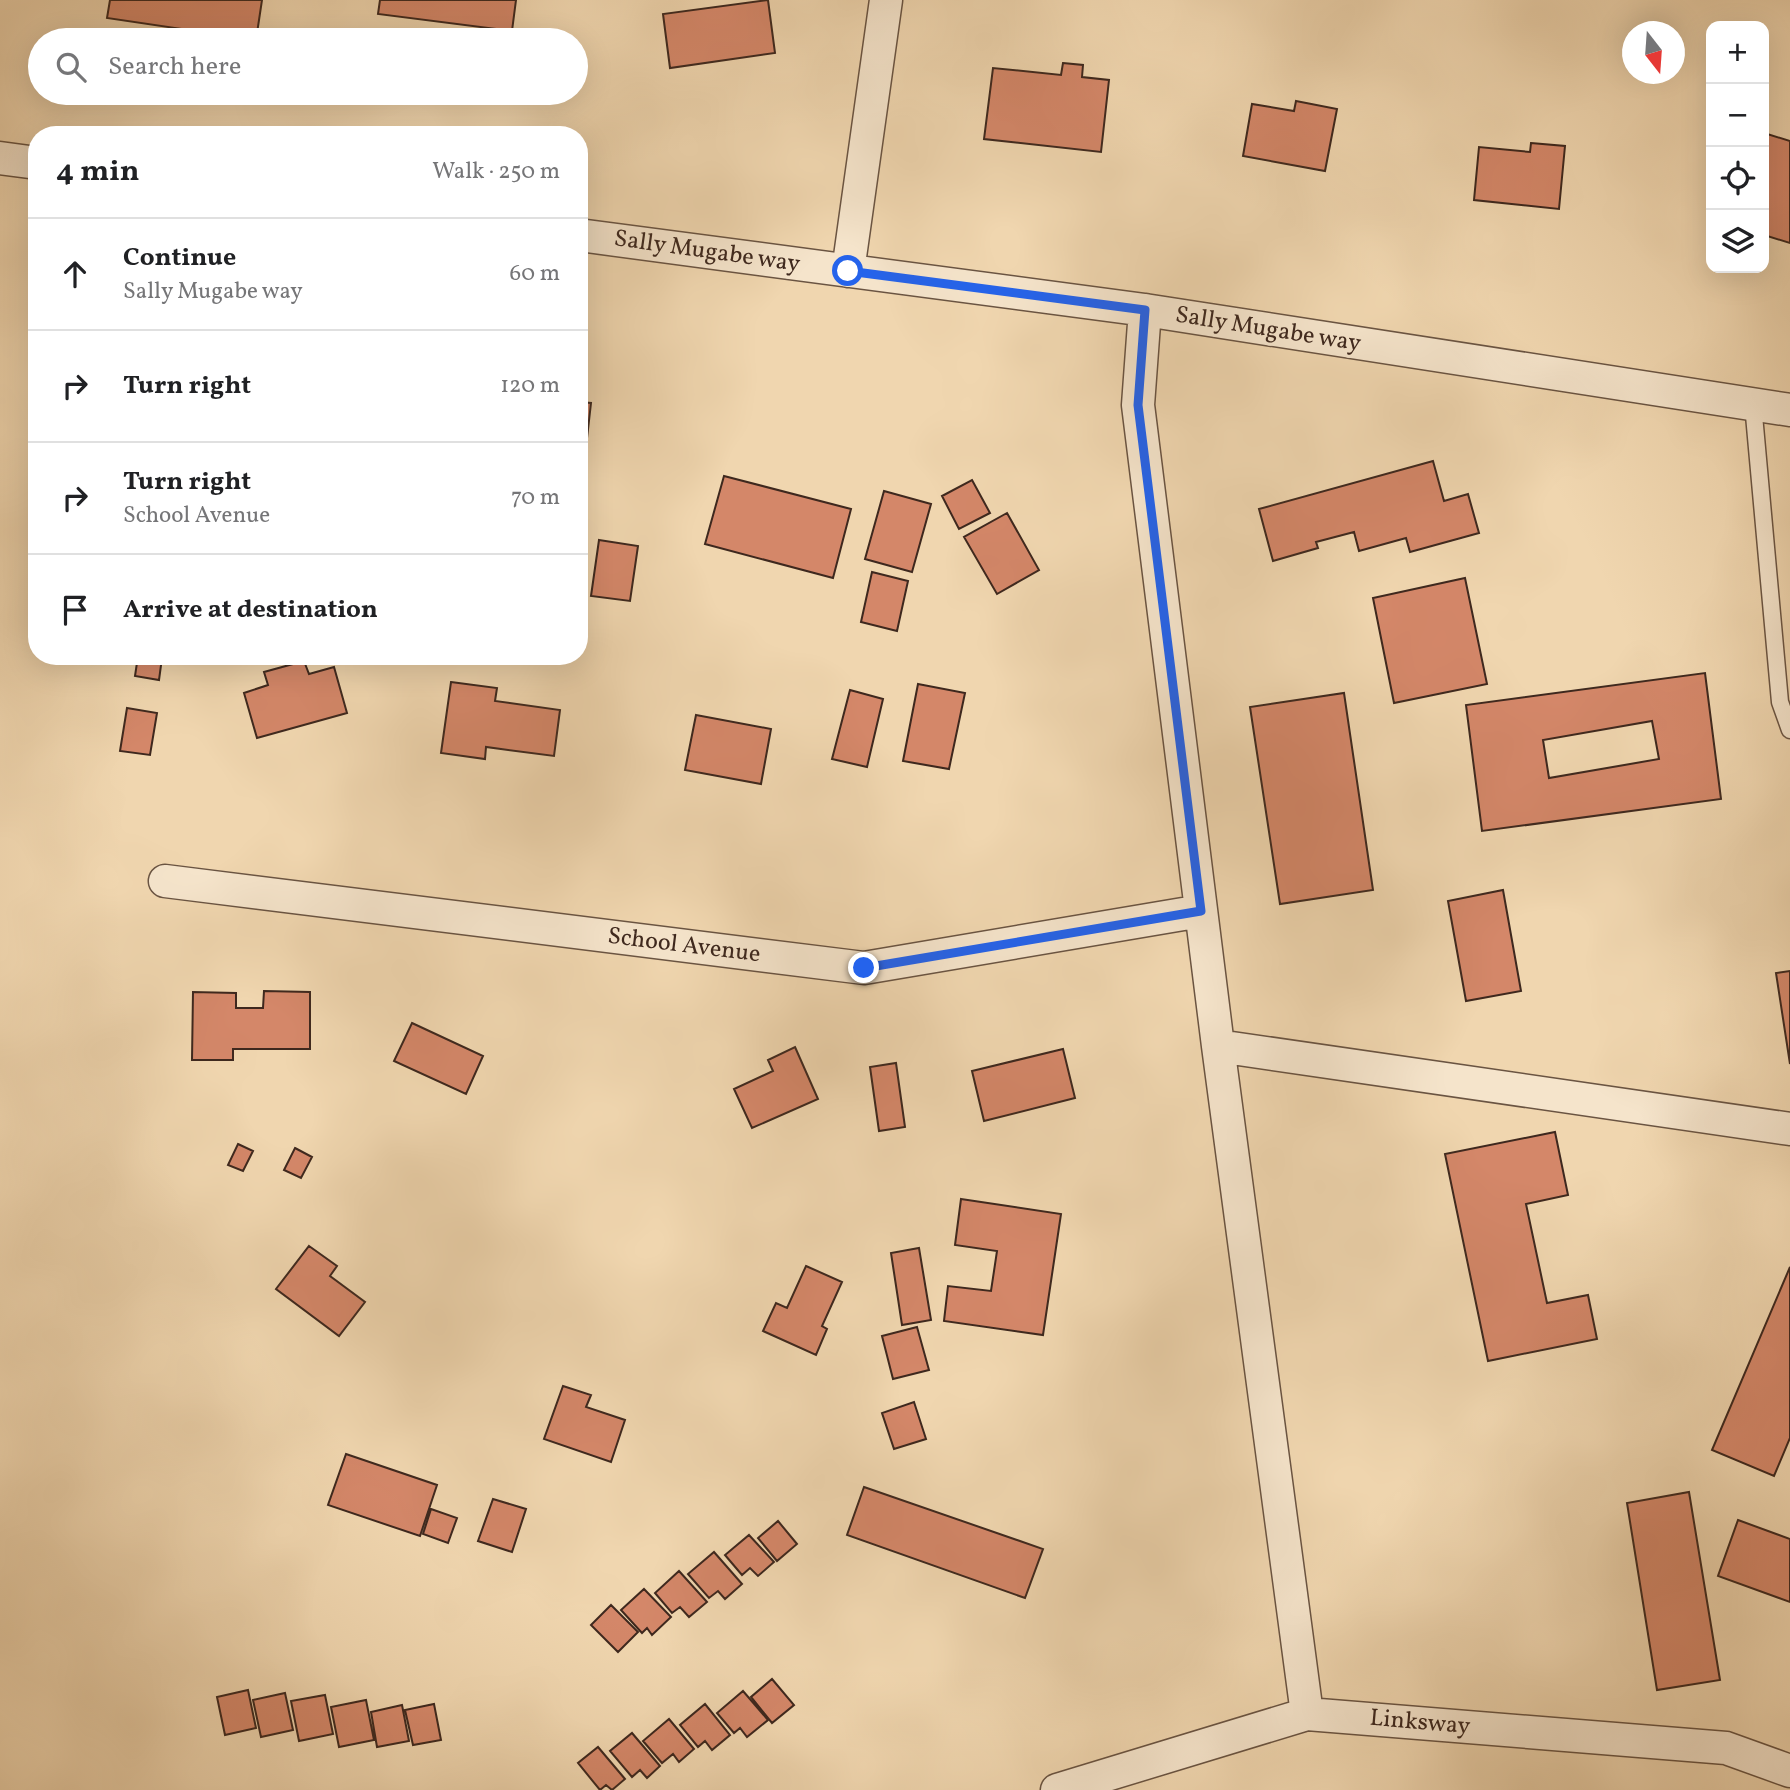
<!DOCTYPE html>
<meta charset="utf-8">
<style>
:root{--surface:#fff;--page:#f2f2f2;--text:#202124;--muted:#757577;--line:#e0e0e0}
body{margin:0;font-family:Vollkorn,serif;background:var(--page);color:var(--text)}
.controls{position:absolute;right:21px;top:21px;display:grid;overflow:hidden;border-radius:14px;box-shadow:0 7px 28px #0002}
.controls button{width:63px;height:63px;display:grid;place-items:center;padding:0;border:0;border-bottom:2px solid var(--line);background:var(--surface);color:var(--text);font:35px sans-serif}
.compass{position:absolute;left:1622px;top:21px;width:63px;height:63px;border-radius:50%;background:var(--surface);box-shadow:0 7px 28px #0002;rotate:163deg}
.stop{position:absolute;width:21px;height:21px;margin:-16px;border:5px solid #2563eb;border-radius:50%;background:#fff}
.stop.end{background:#2563eb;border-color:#fff;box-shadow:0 2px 7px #0008}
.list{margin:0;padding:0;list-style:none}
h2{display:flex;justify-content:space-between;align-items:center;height:91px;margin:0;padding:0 28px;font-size:30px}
h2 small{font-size:23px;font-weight:400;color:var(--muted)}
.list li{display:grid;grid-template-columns:46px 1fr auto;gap:21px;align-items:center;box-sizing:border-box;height:112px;padding:0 28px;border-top:2px solid var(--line)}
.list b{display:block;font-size:26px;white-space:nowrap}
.list p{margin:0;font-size:23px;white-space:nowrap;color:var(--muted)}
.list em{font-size:23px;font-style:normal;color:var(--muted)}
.icon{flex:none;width:38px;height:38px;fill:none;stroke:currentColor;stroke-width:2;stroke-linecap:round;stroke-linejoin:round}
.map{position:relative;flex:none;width:1790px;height:1790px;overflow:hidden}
.search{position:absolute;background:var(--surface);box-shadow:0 7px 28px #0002;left:28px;top:28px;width:560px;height:77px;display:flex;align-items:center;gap:18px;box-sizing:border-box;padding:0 24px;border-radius:38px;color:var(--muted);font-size:26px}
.panel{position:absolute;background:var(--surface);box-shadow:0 7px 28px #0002;left:28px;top:126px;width:560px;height:539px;border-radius:28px}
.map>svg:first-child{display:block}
.building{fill:#d48769;stroke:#3e281e;stroke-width:2;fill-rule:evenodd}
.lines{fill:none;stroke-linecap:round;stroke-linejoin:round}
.service-casing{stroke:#6a5442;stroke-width:19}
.minor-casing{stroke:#6a5442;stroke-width:35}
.service{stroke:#f5e4cb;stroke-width:16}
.minor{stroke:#f5e4cb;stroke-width:32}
.route{stroke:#2563eb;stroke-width:9}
.labels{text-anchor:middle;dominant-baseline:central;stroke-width:6;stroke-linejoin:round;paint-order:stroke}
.street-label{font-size:24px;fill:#3e281e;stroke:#f5e4cb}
</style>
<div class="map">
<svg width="1790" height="1790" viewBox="0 0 1790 1790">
<rect width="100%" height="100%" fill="#f0d6af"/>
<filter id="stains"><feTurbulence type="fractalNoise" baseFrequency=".00286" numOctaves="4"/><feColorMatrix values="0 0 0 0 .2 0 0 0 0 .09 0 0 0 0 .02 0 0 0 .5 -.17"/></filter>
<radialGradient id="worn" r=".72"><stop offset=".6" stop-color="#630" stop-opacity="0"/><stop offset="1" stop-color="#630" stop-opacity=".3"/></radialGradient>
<path class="building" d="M110,0H262L256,40L107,18Z
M380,0H516L512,31L378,14Z
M768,0L775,53L670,68L663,14Z
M1063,63L1083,65L1082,77L1109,80L1101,152L984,139L993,68L1061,75Z
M1296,101L1337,109L1325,171L1243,156L1252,104L1294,111Z
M1764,133L1790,141V243L1764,235Z
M1531,143L1565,146L1559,209L1474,200L1479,147L1530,152Z
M579,402L591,403L582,482H579Z
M1433,461L1444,501L1468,494L1479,533L1410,552L1406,538L1359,551L1354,532L1316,542L1318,548L1273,561L1259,509Z
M724,476L851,509L833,578L705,544Z
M972,480L990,513L959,529L942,496Z
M884,491L931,504L912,572L865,559Z
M1007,513L1039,570L997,594L964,537Z
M599,540L638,546L630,601L591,596Z
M872,572L908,581L897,631L861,622Z
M1465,578L1487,684L1394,703L1373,598Z
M138,656L162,658L159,680L135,676Z
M304,661L309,674L334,667L347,713L257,738L244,693L268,685L264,672Z
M1705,673L1721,799L1482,831L1466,705ZM1652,721L1659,759L1549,778L1543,740Z
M451,682L497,688L495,701L560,710L554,756L486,747L485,759L441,753Z
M918,684L965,693L949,769L903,761Z
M850,690L883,699L867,767L832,759Z
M1344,693L1373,890L1280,904L1250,707Z
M127,708L157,713L150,755L120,751Z
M696,715L771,729L761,784L685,770Z
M1503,890L1521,991L1466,1001L1448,901Z
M1790,971V1064L1776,973Z
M264,991L310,992V1049H233V1060H192L193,992L236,993V1008H263Z
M412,1023L483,1056L466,1094L394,1061Z
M795,1047L818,1099L752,1128L734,1089L773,1071L768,1060Z
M1063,1049L1075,1098L984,1121L972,1071Z
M896,1063L905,1127L879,1131L870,1067Z
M1555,1132L1568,1195L1526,1204L1547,1303L1588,1295L1597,1339L1488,1361L1445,1154Z
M238,1144L253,1151L243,1171L228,1165Z
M295,1148L312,1157L301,1178L284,1170Z
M961,1199L1061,1214L1043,1335L944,1321L948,1286L991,1291L997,1251L955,1245Z
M309,1246L337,1266L330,1276L365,1302L339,1336L276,1289Z
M919,1248L931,1320L902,1325L891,1253Z
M806,1266L842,1282L822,1326L827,1329L816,1355L763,1331L776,1303L787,1308Z
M1790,1267V1438L1774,1476L1712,1450Z
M917,1327L929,1370L893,1379L882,1336Z
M563,1386L591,1395L586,1407L625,1420L611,1462L544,1439Z
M914,1402L926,1439L894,1449L882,1413Z
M346,1454L437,1485L420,1536L328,1505Z
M864,1487L1043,1549L1025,1598L847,1535Z
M1689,1492L1720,1680L1657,1690L1627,1503Z
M493,1499L526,1509L512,1552L478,1541Z
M431,1509L457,1518L448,1543L423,1534Z
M1738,1520L1790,1539V1602L1718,1576Z
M778,1521L797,1544L777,1561L758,1538Z
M749,1535L774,1562L758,1576L750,1568L742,1575L725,1555Z
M714,1552L742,1584L725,1599L718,1591L709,1598L688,1574Z
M679,1571L707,1602L689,1617L680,1607L672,1613L655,1593Z
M644,1589L671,1617L652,1635L647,1628L642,1633L621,1610Z
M611,1605L638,1632L618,1652L591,1625Z
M772,1679L794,1705L772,1723L751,1697Z
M248,1690L256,1728L225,1735L217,1697Z
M743,1691L768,1720L747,1737L740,1728L734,1733L717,1713Z
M285,1693L293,1730L261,1737L253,1700Z
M325,1695L333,1734L299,1741L291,1701Z
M366,1700L374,1740L339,1747L331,1707Z
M434,1704L441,1740L413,1745L405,1710Z
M705,1704L730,1735L712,1750L705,1741L698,1747L680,1725Z
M402,1705L409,1741L377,1747L371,1712Z
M669,1719L694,1749L679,1762L673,1754L662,1763L643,1741Z
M632,1733L660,1766L647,1778L640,1770L632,1777L610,1751Z
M598,1747L625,1779L612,1790L606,1785L600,1790L578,1763Z"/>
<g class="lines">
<g class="service-casing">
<path id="service" d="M1753,404L1780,702L1790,730"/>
</g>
<g class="minor-casing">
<path id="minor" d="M0,158L37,163
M579,235L1145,310L1790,410
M848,271L886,0
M1145,310L1138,405L1218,1046L1307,1714
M165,881L864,968L1201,911
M1218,1046L1790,1129
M1057,1790L1307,1714L1726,1748L1790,1771"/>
</g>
<use href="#service" class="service"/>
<use href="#minor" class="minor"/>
</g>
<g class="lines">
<path class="route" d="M848,271L1145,310L1138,405L1201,911L864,968"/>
</g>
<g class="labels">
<g class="street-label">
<text transform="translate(707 252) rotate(8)">Sally Mugabe way</text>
<text transform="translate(1268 330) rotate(9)">Sally Mugabe way</text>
<text transform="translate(684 946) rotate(7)">School Avenue</text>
<text transform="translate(1420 1723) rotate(5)">Linksway</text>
</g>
</g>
<rect width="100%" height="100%" filter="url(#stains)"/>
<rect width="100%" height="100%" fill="url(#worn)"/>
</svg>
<div class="controls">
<button>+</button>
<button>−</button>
<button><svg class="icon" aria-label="locate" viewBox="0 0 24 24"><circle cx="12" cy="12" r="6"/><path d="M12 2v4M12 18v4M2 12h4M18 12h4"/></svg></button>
<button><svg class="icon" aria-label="layers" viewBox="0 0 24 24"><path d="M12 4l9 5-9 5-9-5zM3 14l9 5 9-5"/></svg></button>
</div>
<svg class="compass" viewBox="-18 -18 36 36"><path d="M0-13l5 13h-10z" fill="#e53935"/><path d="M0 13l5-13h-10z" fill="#757577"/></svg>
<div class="stop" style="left:848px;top:271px"></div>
<div class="stop end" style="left:864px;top:968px"></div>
<div class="search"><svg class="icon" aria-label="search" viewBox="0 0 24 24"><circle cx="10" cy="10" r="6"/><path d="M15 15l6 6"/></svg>Search here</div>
<section class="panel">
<h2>4 min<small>Walk · 250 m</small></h2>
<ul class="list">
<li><svg class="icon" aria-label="ahead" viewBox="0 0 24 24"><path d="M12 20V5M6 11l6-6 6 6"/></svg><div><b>Continue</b><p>Sally Mugabe way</p></div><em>60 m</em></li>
<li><svg class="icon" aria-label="right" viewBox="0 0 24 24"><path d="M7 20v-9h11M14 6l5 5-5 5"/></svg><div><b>Turn right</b></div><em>120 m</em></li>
<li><svg class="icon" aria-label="right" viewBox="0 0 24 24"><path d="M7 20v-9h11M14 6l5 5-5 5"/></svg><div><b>Turn right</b><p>School Avenue</p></div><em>70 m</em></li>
<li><svg class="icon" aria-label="arrive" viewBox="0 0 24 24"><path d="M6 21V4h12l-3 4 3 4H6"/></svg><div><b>Arrive at destination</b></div></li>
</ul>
</section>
</div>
